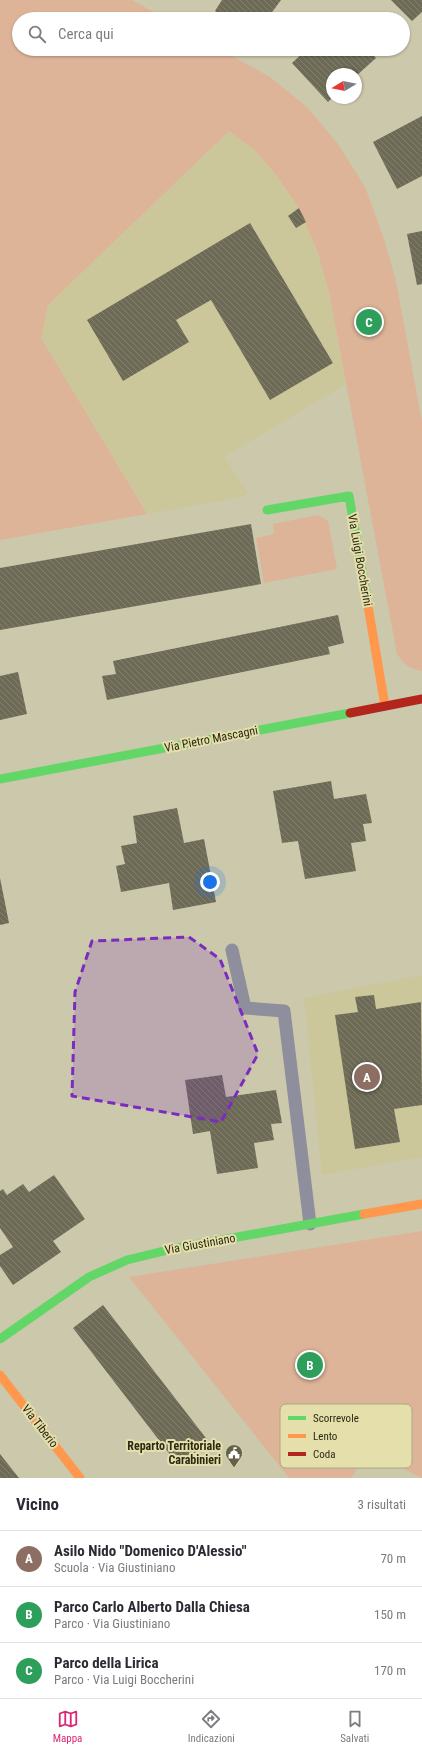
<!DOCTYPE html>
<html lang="it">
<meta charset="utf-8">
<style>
:root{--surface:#fff;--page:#f2f2f3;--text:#2b2b33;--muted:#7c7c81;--line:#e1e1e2;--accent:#db2777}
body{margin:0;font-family:"Roboto Condensed",sans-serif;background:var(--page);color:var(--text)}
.compass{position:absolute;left:326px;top:68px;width:36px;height:36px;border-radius:50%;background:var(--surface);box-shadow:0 1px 3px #0004;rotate:260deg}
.you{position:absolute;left:210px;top:882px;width:14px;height:14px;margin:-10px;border:3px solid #fff;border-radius:50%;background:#1a73e8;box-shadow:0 0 0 6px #1a73e833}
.badge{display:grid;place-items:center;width:26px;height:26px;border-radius:50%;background:var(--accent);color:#fff;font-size:13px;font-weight:700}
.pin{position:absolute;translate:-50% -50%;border:2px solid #fff;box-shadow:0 1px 4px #0006}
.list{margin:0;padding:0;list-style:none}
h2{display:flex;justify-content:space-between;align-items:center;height:52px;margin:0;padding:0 16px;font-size:17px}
h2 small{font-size:13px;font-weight:400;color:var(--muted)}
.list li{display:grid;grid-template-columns:26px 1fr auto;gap:12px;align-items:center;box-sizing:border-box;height:56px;padding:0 16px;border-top:1px solid var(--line)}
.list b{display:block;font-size:15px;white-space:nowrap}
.list p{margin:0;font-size:13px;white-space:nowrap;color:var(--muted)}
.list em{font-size:13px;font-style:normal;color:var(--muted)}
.icon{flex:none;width:22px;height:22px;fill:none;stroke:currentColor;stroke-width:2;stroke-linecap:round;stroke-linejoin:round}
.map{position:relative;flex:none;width:422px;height:1478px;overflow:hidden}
.search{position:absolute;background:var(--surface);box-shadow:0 1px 3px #0004;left:12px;right:12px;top:12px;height:44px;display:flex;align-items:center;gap:10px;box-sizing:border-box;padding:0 14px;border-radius:22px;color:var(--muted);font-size:15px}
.sheet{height:220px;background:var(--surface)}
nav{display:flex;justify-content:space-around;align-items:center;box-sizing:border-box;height:56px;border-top:1px solid var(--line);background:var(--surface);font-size:11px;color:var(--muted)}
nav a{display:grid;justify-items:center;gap:2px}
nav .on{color:var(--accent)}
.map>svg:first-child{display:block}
.built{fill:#ccc79a}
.green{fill:#ddb498}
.building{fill:url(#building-back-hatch)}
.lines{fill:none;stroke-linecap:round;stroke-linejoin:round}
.lane{stroke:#8e8e9d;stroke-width:13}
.fast{stroke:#63d668;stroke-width:9}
.slow{stroke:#ff974d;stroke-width:9}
.jam{stroke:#b3261e;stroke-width:9}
.marked{fill:#7b2cbf;fill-opacity:0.2;stroke:#7b2cbf;stroke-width:3;stroke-dasharray:8 5;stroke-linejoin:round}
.labels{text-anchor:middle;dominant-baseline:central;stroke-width:4;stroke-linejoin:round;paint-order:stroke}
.street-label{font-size:12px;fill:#2b2914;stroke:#e5dfab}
.poi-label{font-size:12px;font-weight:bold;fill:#2b2914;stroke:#e5dfab;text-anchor:end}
.key{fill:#e5dfab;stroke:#ada87e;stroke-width:1}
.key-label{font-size:11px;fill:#2b2914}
</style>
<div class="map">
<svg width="422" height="1478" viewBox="0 0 422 1478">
<defs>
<pattern id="building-back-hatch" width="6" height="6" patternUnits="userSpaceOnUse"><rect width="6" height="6" fill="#6d6a56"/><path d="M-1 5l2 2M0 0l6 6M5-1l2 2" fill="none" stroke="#827f6e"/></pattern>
</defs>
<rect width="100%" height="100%" fill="#cbc8ac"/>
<path class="built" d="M229,131L257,152L276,175L299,208L306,222L318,253L329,292L346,384L224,457L248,493L242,497L147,514L41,338L48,305Z
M422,975V1157L322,1175L304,998Z"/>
<path class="green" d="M0,0H132L166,19H19V49H219L270,77L307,107L338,144L365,187L384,239L396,281L422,422V671C409,669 404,664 397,654L329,292L318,253L299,208L276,175L257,152L229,131L48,305L41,338L147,514L0,540Z
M318,515L328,521L337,569L264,583L256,538L274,534L273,524Z
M422,1231V1478L368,1452L351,1478H289L129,1277Z"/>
<path class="building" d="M222,0H281L267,19H226L215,11Z
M391,0H422V12L412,21Z
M307,49H368L376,58L356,76V74H332V98L328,102L292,63Z
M422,116V176L397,189L373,142Z
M299,208L306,222L296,228L288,216Z
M250,223L333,363L270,400L211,300L176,320L189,342L123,381L87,320Z
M422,231V284L417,285L407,234Z
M251,524L261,584L0,630V568Z
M338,615L344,643L328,647L330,654L107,700L102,676L116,674L113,661Z
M18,672L27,714L0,720V676Z
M331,781L334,799L366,794L372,823L363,824L366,841L351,843L356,871L305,879L298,841L282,843L273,791Z
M177,808L184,843L204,839L216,902L173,910L169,883L121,892L116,866L125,864L121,846L137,843L133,816Z
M0,878L9,923L0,925Z
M374,995L376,1009L421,1002L422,1105L394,1109L400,1142L355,1149L335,1015L358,1012L355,997Z
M222,1075L226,1097L276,1090L282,1123L271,1124L274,1140L254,1143L258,1168L217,1174L210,1131L193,1134L185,1080Z
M54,1175L85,1219L53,1241L61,1252L13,1285L0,1266V1255L13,1247L0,1228V1191L3,1189L7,1195L23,1184L29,1192Z
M103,1305L209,1442L178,1465L73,1328Z
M0,1454L19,1478H0Z"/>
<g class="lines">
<path class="lane" d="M232,950L245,1008L284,1011L310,1224"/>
<path class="fast" d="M267,510L349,496L366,594
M0,779L350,713
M0,1339L89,1277L127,1260L172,1249L364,1214"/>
<path class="slow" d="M366,594L385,706
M364,1214L422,1204
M0,1375L80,1478"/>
<path class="jam" d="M350,713L422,699"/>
</g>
<path class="marked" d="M189,937L220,959L258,1054L221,1122L72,1096L75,992L92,941Z"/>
<defs>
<g id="civic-pin" transform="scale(0.9)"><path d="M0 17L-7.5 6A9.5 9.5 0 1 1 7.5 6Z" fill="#636149" stroke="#e5dfab"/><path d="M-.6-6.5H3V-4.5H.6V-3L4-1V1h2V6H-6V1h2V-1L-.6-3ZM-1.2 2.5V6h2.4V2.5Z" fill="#fff"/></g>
</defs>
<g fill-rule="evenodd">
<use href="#civic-pin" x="234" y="1453"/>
</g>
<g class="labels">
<g class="street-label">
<text transform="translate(360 560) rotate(80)">Via Luigi Boccherini</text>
<text transform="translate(211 739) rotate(-11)">Via Pietro Mascagni</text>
<text transform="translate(200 1244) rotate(-10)">Via Giustiniano</text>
<text transform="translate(40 1426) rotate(52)">Via Tiberio</text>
</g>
<g class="poi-label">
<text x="221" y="1446">Reparto Territoriale<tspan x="221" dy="14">Carabinieri</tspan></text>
</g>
</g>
<rect x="280" y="1404" width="132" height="64" rx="6" class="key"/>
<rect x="288" y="1416" width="18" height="4" fill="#63d668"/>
<rect x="288" y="1434" width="18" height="4" fill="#ff974d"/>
<rect x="288" y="1452" width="18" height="4" fill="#b3261e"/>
<g class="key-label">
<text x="313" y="1422">Scorrevole</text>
<text x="313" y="1440">Lento</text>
<text x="313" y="1458">Coda</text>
</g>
</svg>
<svg class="compass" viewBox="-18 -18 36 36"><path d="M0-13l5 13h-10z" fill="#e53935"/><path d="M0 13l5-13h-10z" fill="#7c7c81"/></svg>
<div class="you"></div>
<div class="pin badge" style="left:367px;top:1077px;background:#8d6e63">A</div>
<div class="pin badge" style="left:310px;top:1365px;background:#2e9e5b">B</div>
<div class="pin badge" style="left:369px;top:322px;background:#2e9e5b">C</div>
<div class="search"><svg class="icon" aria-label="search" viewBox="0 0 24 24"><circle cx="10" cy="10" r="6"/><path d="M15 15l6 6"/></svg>Cerca qui</div>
</div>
<section class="sheet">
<h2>Vicino<small>3 risultati</small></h2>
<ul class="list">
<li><span class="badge" style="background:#8d6e63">A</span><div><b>Asilo Nido &quot;Domenico D'Alessio&quot;</b><p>Scuola · Via Giustiniano</p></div><em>70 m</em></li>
<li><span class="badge" style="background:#2e9e5b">B</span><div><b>Parco Carlo Alberto Dalla Chiesa</b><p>Parco · Via Giustiniano</p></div><em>150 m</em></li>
<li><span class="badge" style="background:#2e9e5b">C</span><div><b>Parco della Lirica</b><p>Parco · Via Luigi Boccherini</p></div><em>170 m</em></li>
</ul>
</section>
<nav>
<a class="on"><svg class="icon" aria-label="map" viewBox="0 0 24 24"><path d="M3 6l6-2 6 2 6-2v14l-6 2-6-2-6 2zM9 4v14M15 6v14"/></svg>Mappa</a>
<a><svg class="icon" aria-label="directions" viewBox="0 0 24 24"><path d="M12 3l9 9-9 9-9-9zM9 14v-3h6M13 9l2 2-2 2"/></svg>Indicazioni</a>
<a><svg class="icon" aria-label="saved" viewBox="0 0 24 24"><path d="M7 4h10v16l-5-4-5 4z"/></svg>Salvati</a>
</nav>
